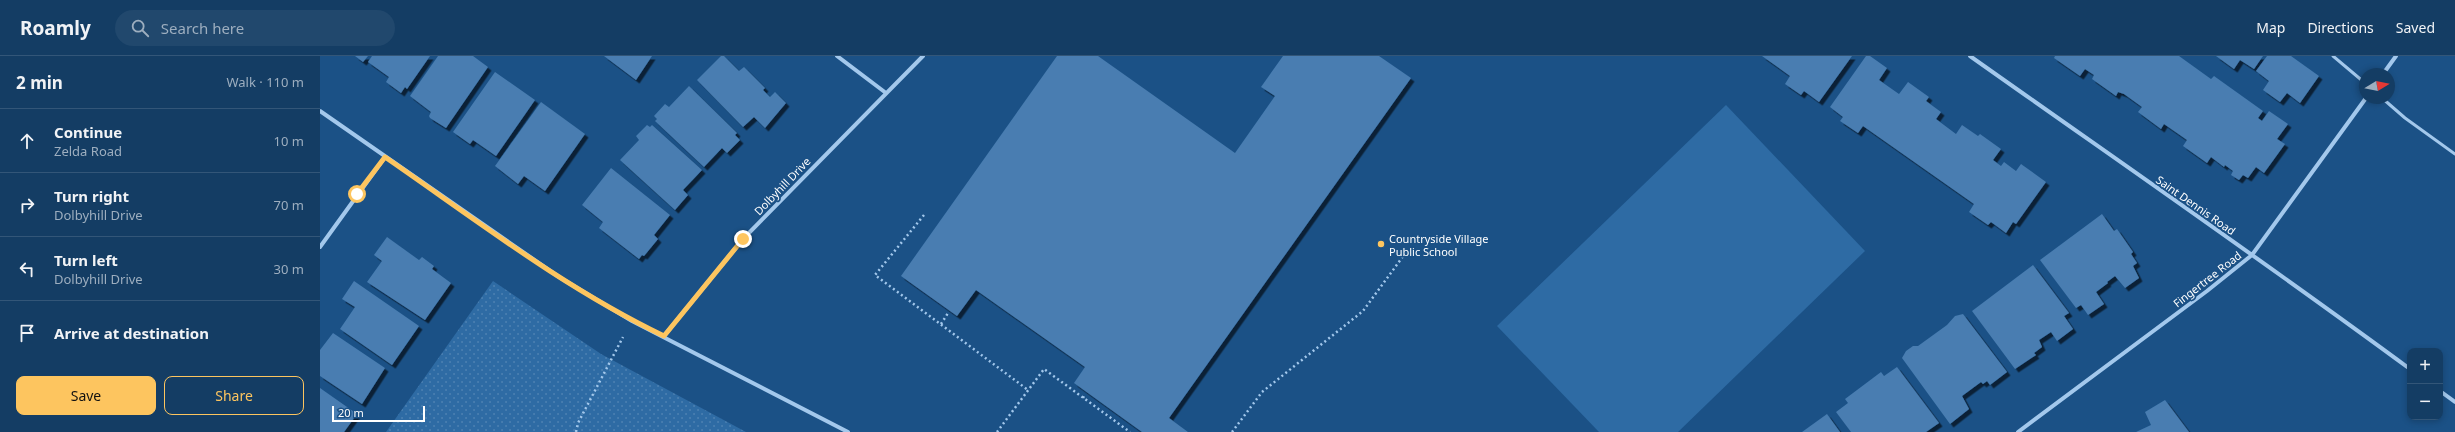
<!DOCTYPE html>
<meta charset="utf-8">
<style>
:root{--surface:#143d64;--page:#21486d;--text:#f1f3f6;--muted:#9daebf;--line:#335678;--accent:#fdc55f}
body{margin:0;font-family:"Noto Sans",sans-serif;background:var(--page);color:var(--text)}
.controls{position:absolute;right:12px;bottom:12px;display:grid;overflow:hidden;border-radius:8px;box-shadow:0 2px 6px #0003}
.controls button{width:36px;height:36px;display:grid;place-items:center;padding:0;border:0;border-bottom:1px solid var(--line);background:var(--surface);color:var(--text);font:20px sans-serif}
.compass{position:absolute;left:2039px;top:12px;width:36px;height:36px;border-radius:50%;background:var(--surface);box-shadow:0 2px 6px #0003;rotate:80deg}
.scale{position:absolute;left:12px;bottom:10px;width:93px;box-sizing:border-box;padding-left:4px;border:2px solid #fff;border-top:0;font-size:11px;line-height:14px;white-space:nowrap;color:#fff;-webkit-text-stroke:3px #1b5186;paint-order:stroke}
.stop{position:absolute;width:12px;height:12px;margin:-9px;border:3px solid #fdc55f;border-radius:50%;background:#fff}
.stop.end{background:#fdc55f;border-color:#fff;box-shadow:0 1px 4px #0008}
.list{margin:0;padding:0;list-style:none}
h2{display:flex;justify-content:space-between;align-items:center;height:52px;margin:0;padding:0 16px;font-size:17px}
h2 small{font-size:13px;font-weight:400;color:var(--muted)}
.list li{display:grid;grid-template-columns:26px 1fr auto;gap:12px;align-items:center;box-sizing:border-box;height:64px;padding:0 16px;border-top:1px solid var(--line)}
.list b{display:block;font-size:15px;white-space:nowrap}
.list p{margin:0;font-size:13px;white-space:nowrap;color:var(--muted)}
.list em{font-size:13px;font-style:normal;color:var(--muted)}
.actions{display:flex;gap:8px;padding:12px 16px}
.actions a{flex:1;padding:9px 0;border:1px solid var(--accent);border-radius:8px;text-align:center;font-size:14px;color:var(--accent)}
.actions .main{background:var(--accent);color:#111}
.icon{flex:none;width:22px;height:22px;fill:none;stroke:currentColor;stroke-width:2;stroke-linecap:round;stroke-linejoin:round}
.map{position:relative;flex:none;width:2135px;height:376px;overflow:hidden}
header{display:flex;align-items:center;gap:24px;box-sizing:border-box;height:56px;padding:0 20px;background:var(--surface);border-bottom:1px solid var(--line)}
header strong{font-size:19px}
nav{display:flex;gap:22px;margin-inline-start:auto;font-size:14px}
.search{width:280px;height:36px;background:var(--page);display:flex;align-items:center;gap:10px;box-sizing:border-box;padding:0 14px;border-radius:22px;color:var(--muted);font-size:15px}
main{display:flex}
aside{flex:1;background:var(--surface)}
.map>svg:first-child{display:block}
.grass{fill:url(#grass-dots)}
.garden{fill:#2e6ba4}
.building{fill:#487db1;filter:url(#shadow)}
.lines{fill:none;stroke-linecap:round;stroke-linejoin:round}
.path{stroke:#a3c8ec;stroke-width:2.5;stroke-dasharray:2 3;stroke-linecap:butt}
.service{stroke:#a3c8ec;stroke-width:3}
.minor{stroke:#a3c8ec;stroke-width:4}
.route{stroke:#fdc55f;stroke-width:5}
.poi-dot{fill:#fdc55f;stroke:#1b5186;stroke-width:1.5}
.labels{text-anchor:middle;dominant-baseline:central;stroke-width:3.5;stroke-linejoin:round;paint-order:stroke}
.street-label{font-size:11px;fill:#fff;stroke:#1b5186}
.poi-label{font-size:11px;fill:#fff;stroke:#1b5186;text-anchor:start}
</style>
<header>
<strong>Roamly</strong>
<div class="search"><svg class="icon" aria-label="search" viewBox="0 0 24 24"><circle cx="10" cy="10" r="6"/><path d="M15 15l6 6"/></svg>Search here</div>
<nav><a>Map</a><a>Directions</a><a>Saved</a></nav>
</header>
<main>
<aside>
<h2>2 min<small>Walk · 110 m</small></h2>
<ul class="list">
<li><svg class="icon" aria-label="ahead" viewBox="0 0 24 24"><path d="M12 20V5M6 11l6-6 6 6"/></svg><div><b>Continue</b><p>Zelda Road</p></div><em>10 m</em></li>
<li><svg class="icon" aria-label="right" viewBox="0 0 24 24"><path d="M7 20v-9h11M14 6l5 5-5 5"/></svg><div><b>Turn right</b><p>Dolbyhill Drive</p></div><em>70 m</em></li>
<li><svg class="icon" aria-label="left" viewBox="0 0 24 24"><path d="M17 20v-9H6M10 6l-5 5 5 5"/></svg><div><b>Turn left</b><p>Dolbyhill Drive</p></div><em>30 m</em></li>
<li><svg class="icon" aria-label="arrive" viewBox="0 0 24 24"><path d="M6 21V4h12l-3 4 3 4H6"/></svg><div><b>Arrive at destination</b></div></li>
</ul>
<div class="actions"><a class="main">Save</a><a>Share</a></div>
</aside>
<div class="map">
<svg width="2135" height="376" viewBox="0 0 2135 376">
<defs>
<pattern id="grass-dots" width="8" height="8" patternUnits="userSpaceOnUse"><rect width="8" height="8" fill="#2e6ba4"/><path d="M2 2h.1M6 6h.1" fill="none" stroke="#4d81b2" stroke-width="1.8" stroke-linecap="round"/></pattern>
<filter id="shadow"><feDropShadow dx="3.5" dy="3.5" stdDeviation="0" flood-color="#0009"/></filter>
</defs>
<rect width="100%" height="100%" fill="#1b5186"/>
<path class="grass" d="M173,225L281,298L426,376H66Z"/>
<path class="garden" d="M1406,49L1545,195L1358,376H1279L1177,270Z"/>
<path class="building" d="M35,0H48L43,6Z
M52,0H110L87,33L85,31L81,37L66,26L69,21L48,6Z
M118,0H153L168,11L126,72L110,62L109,60L111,56L90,40Z
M284,0H332L316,24Z
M401,0H404L419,15L424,11L445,32L443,34L450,41L455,36L466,47L445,72L434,61L423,71L377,24Z
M737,0H778L915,97L955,40L941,31L963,0H1059L1091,22L849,362L868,376H822L754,327L765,311L656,234L637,260L581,220Z
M1442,0H1532L1499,46L1484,35L1481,39L1465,28L1470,20Z
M1546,0H1550L1567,12L1559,24L1579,38L1588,26L1609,41L1606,45L1621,56L1616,63L1636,78L1642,69L1658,80L1660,78L1681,93L1673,104L1681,110L1684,106L1696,115L1701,108L1726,126L1696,168L1693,166L1686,177L1671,166L1668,169L1649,156L1654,148L1543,70L1538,77L1520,65L1523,61L1510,51Z
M1735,0H1859L1891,23L1894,20L1943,55L1938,62L1942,65L1949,55L1968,68L1957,83L1965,88L1944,117L1936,111L1928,122L1923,119L1919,124L1911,119L1913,115L1905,109L1904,111L1891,101L1887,107L1863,90L1867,84L1844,68L1841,73L1818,56L1822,51L1804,38L1798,36L1796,40L1772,23L1774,19L1765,13L1760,20L1734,2Z
M1896,0H1943L1934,13L1920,4L1914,13Z
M1947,0H1971L1999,20L1980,47L1967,37L1960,46L1943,34L1949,25L1936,15Z
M175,16L215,44L176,100L153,84L150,88L133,76Z
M369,30L417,77L415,79L420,84L407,97L402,92L384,111L335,65L337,63L334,60L345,48L349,51Z
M221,46L265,78L225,135L204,120L198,128L175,110Z
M327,69L330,71L332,69L382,114L363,134L368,139L355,154L300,104L319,84L316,80Z
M291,112L350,159L334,179L338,183L324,200L322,199L319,203L279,172L283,166L262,149Z
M1782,158L1794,175L1797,173L1813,196L1811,198L1817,207L1813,210L1819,222L1805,232L1795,220L1787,226L1788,227L1776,236L1784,248L1768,259L1761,249L1756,252L1720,204Z
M67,181L99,204L102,201L114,210L112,213L131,227L105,264L47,226L62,205L54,199Z
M1713,209L1749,257L1744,260L1753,273L1737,285L1731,276L1719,284L1722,291L1714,297L1716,299L1695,313L1652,255Z
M34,225L99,270L72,309L20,273L35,251L22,243Z
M1643,258L1687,316L1670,329L1667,325L1663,328L1661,326L1642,340L1649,353L1630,368L1582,302L1586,295L1593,290H1598L1627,269L1635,260Z
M13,277L65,312L42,348L0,320V294Z
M1577,311L1619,367L1606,376H1531L1516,356L1528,347L1525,343L1561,316L1564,320Z
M0,332L37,358L24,376H0Z
M1845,344L1869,376H1816L1831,369L1825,356Z
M1507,358L1520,376H1482Z"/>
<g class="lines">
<path class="path" d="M604,159L555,219L708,334
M621,268L628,257
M763,342L765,338
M256,376L258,367L303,281
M677,376L724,313L810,376
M912,376L942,336L1043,255L1084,199"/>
<path class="service" d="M2013,0L2045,27
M2062,42L2085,62L2135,98"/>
<path class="minor" d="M517,0L566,37
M1650,0C1797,104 1945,206 2090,313
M2063,18L2076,0
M0,55L239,221L312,265L528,376
M0,191L65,101
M344,280L423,183L603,0
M2120,335L2135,346
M1698,376L1887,235L1932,199L2046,42"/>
</g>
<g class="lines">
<path class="route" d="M37,138L65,101C155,163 244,232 344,280L423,183"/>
</g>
<circle class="poi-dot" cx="1061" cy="188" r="4"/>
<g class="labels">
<g class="street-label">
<text transform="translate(462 130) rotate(-46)">Dolbyhill Drive</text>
<text transform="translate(1876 149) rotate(35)">Saint Dennis Road</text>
<text transform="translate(1887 223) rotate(-38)">Fingertree Road</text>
</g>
<g class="poi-label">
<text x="1069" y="182">Countryside Village<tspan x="1069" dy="13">Public School</tspan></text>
</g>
</g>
</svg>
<div class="controls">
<button>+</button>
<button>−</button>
</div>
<svg class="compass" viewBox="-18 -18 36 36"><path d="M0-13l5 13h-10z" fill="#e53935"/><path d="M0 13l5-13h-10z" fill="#9daebf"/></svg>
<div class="scale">20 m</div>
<div class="stop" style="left:37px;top:138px"></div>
<div class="stop end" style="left:423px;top:183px"></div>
</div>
</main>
